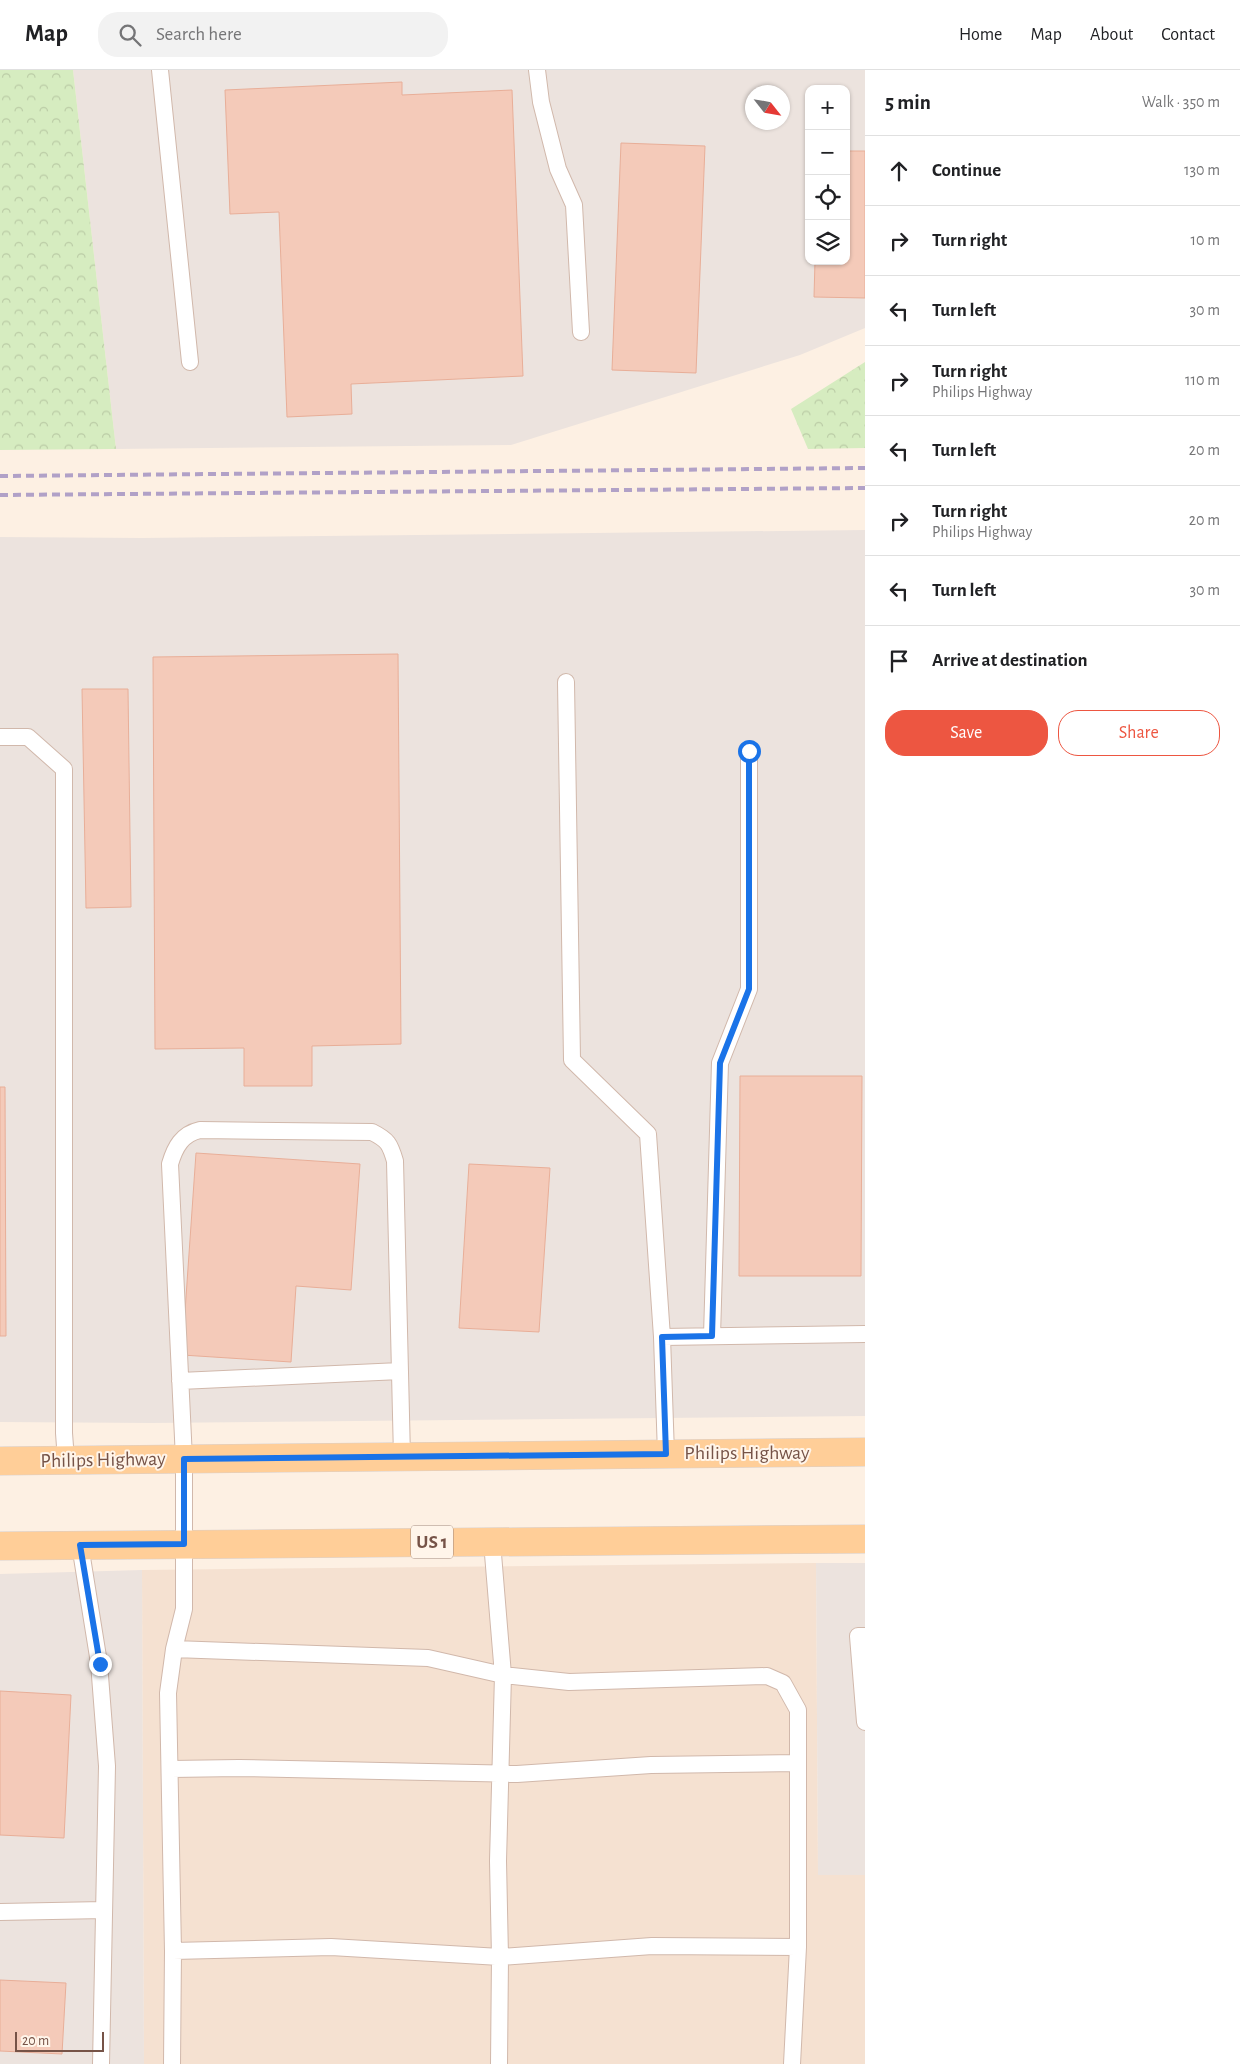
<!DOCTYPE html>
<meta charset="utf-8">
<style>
:root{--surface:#fff;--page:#f2f2f2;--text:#202124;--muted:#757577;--line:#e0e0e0;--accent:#ed5641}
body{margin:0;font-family:"Alegreya Sans",sans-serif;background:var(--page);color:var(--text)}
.controls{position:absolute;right:15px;top:15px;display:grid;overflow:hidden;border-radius:10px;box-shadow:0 1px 4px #0004}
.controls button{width:45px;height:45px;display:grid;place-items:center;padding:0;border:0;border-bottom:1px solid var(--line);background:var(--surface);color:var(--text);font:25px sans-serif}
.compass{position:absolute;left:745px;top:15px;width:45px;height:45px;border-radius:50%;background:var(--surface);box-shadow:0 1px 4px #0004;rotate:121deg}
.scale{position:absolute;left:15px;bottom:12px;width:89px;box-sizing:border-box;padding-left:5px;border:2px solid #765347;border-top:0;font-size:14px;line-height:18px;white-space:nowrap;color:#765347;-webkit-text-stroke:4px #fff5ea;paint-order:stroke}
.stop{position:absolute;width:15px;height:15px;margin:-11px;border:4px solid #1a73e8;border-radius:50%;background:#fff}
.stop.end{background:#1a73e8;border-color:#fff;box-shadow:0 1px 5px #0008}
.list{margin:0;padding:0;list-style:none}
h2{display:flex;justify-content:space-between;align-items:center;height:65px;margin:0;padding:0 20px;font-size:21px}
h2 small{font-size:16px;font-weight:400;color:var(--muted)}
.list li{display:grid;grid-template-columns:32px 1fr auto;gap:15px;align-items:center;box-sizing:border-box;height:70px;padding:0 20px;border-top:1px solid var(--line)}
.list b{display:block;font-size:19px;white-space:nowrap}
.list p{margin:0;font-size:16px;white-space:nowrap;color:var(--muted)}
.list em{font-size:16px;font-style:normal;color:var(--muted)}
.actions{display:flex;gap:10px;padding:15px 20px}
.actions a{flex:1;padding:11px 0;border:1px solid var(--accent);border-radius:20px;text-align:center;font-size:18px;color:var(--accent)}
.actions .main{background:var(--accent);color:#fff}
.icon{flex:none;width:28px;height:28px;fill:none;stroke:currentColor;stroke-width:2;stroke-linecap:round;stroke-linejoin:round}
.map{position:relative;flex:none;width:865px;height:1994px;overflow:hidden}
header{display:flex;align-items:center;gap:30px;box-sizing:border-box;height:70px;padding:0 25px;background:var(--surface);border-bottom:1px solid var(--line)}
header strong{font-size:24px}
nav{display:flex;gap:28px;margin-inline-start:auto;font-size:18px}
.search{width:350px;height:45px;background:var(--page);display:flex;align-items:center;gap:12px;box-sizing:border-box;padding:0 18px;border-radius:20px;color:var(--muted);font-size:19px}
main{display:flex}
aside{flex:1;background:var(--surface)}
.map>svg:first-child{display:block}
.residential{fill:#f5e1d1}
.industrial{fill:#ece3de;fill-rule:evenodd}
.forest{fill:url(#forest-crowns)}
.building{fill:#f4cab9;stroke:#e8ae98}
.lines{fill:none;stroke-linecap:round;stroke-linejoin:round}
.service-casing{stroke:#d1b8ab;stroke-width:18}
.primary-casing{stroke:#d9cfcb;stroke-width:29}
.service{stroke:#fff;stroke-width:16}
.primary{stroke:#ffce98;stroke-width:28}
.rail{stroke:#b1a1c7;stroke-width:4;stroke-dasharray:8 5;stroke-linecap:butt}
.route{stroke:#1a73e8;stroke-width:6}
.labels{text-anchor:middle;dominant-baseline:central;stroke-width:4;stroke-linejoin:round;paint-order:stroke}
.shield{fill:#fff5ea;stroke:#9f8478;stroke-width:1}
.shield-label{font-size:19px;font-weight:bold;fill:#765347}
.street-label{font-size:20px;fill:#765347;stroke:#fff5ea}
</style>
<header>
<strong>Map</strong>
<div class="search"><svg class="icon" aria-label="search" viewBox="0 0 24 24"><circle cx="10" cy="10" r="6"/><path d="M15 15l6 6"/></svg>Search here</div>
<nav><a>Home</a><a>Map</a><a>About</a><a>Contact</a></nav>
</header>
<main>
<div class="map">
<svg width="865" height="1994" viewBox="0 0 865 1994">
<defs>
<pattern id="forest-crowns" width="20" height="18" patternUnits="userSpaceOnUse" patternTransform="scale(1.25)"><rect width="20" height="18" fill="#d6ecc0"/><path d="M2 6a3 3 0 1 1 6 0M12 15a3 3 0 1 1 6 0" fill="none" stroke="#bbcca6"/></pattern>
</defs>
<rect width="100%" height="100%" fill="#fdf0e3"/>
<path class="residential" d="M816,1493L818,1805H865V1994H144L142,1500Z"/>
<path class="industrial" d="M73,0H865V258L800,285L511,375L116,379ZM809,19H846V191H809ZM752,22H782V52H752Z
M865,460V1346L151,1353L0,1352V467L142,468Z
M816,1493H865V1805H818Z
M142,1500L144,1994H0V1504Z"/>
<path class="forest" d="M0,0H73L116,379L0,380Z
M865,292V378L808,379L791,339Z"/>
<path class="building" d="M402,12V25L512,20L523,306L351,314L352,344L287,347L279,142L230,144L225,20Z
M621,73L705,76L696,303L612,300Z
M846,81H865V228L814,227L815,191H846Z
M398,584L401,974L312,976V1016H244V978L155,979L153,587Z
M82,619H128L131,837L86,838Z
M740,1006H862L861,1206H739Z
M0,1017H5L6,1266H0Z
M196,1083L360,1094L351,1220L296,1216L291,1292L182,1285Z
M469,1094L550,1098L539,1262L459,1258Z
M0,1621L71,1625L64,1768L0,1765Z
M0,1910L66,1913L62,1984L0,1981Z"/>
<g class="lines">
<g class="service-casing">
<path id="service" d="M160,0L190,292
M537,0L541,32L558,99L574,135L581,262
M566,612L572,990L648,1064L662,1267
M0,667H28L64,699V1363L66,1390
M712,1266L720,993L749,919V681
M180,1311L400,1301
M666,1384L662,1267L865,1264
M492,1472L503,1605L498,1791L500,1887L499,1994
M80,1475L99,1593L107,1696L101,1994
M865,1566H858L865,1652
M174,1579L428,1588L503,1605L569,1612L767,1606L783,1613L798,1640V1877L792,1994
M171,1699L239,1698L517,1704L651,1695L798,1693
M0,1842L104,1840
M173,1881L331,1877L500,1887L652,1876L798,1877
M172,1994L173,1881L168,1623L174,1579L184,1539V1389L170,1094C175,1077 182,1064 200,1060L372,1062C388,1070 390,1074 395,1091L402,1387"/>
</g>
<g class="primary-casing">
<path id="primary" d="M0,1391L865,1382
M0,1476L865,1469"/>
</g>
<use href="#service" class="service"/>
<use href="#primary" class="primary"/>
<path class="rail" d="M0,406L865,398
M0,425L865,418"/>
</g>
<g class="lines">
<path class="route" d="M100,1594L80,1475L184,1474V1389L666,1384L662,1267L712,1266L720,993L749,919V681"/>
</g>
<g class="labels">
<rect class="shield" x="411" y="1455.5" width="42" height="33" rx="4"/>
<g class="shield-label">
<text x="432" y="1472">US 1</text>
</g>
<g class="street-label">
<text x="747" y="1383">Philips Highway</text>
<text transform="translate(103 1390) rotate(-1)">Philips Highway</text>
</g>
</g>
</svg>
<div class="controls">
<button>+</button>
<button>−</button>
<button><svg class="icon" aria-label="locate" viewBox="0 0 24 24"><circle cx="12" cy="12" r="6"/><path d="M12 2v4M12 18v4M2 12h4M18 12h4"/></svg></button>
<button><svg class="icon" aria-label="layers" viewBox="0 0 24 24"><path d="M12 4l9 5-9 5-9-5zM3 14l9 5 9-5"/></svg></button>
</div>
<svg class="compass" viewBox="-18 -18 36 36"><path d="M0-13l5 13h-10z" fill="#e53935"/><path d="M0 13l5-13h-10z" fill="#757577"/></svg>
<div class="scale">20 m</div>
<div class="stop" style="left:749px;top:681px"></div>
<div class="stop end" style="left:100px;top:1594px"></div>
</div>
<aside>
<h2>5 min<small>Walk · 350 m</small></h2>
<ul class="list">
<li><svg class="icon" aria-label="ahead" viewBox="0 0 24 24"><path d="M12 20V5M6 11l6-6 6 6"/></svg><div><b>Continue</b></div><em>130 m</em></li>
<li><svg class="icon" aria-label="right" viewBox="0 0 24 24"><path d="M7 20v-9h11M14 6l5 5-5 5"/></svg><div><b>Turn right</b></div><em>10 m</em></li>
<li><svg class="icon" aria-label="left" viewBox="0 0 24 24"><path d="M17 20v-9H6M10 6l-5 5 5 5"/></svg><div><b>Turn left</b></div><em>30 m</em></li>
<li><svg class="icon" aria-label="right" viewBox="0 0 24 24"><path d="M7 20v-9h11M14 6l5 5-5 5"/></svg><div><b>Turn right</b><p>Philips Highway</p></div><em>110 m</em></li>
<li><svg class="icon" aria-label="left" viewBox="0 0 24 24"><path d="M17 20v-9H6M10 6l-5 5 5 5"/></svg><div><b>Turn left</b></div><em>20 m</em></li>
<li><svg class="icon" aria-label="right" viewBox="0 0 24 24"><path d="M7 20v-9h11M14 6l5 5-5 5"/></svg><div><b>Turn right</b><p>Philips Highway</p></div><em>20 m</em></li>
<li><svg class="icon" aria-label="left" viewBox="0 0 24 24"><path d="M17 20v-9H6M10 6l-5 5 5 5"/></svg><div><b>Turn left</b></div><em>30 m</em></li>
<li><svg class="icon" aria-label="arrive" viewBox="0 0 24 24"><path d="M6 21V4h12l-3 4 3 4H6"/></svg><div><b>Arrive at destination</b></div></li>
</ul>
<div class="actions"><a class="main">Save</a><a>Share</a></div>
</aside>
</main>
